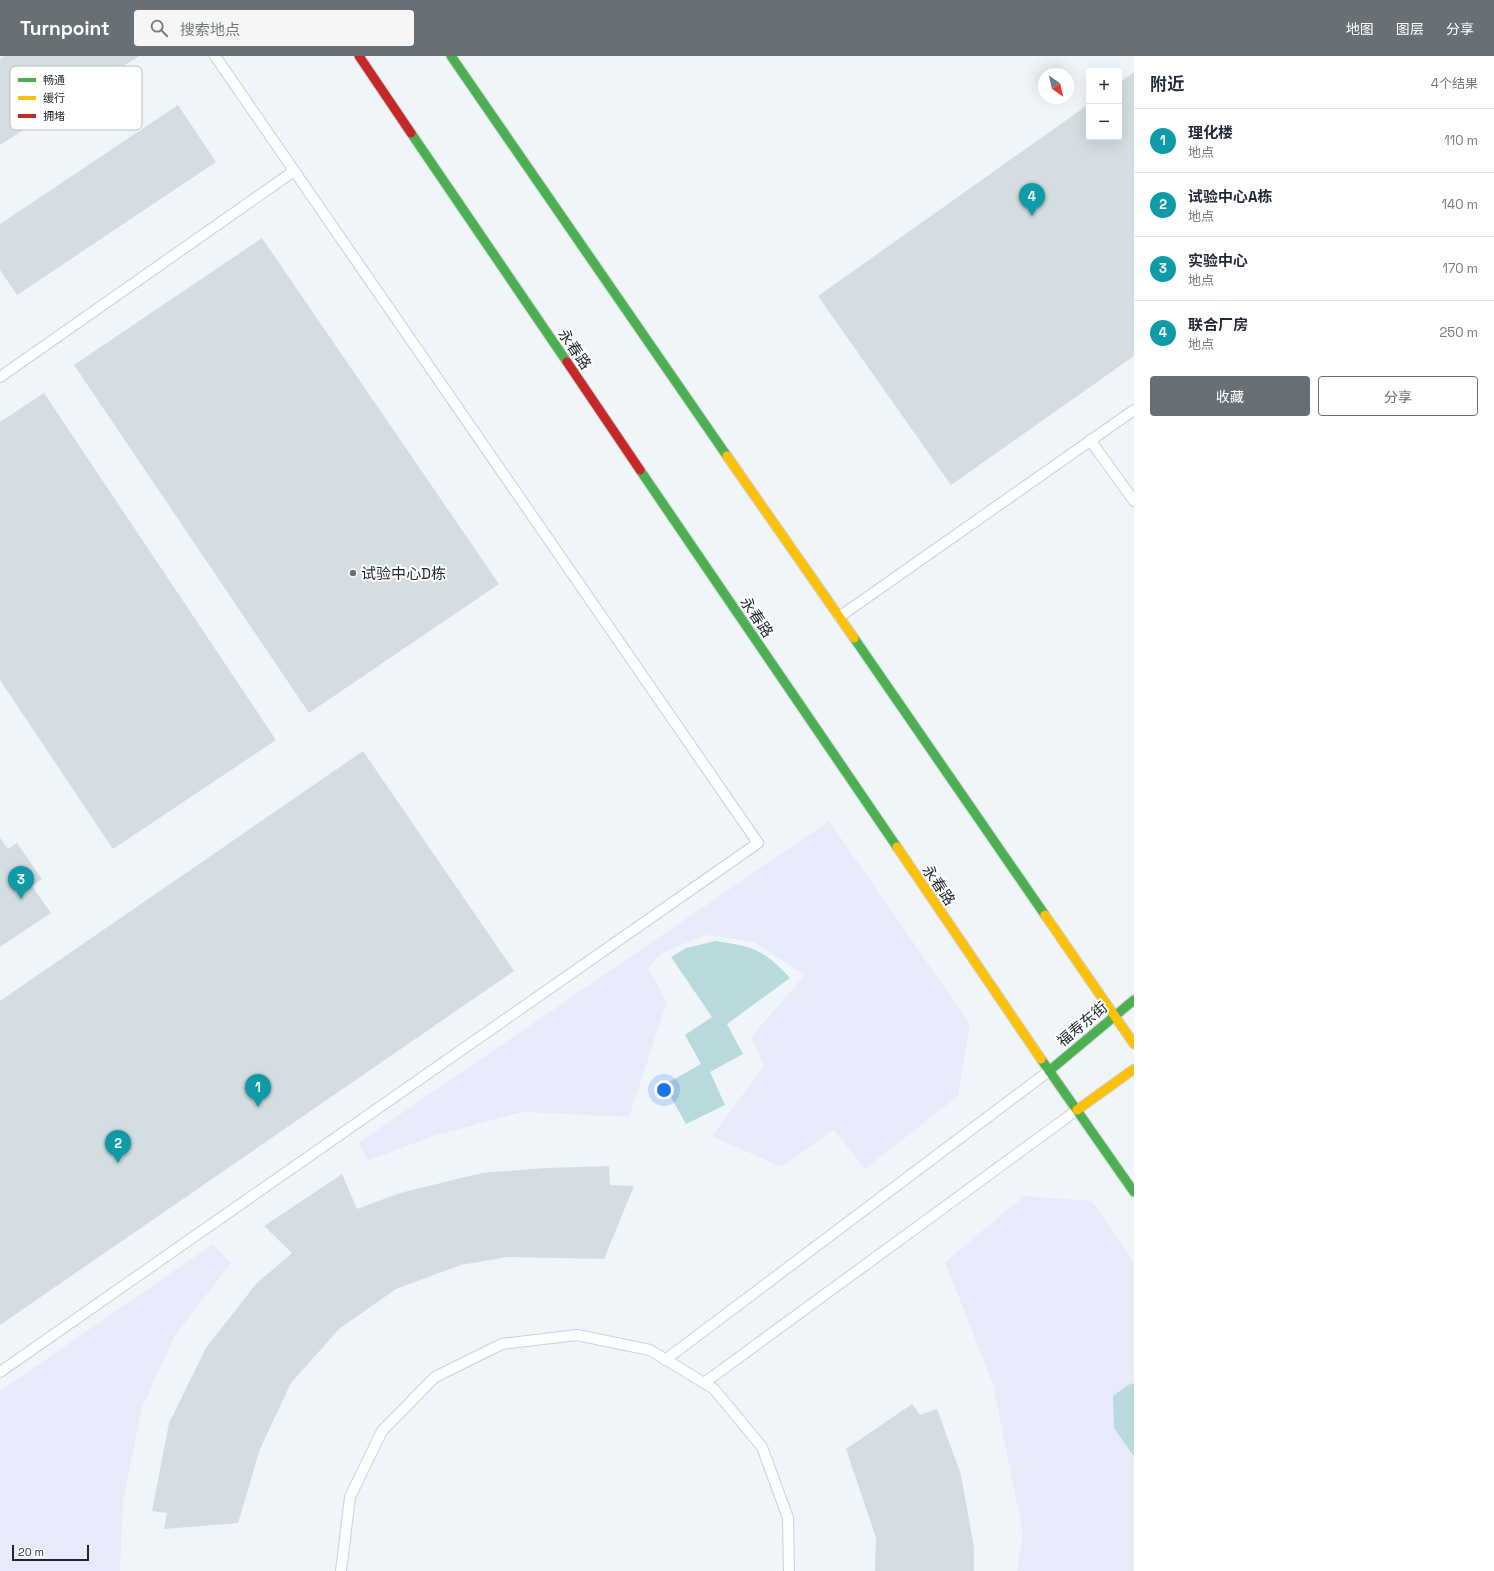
<!DOCTYPE html>
<html lang="zh">
<meta charset="utf-8">
<style>
:root{--surface:#fff;--page:#f6f6f7;--text:#1f2937;--muted:#747a83;--line:#e0e1e3;--accent:#686f75}
body{margin:0;font-family:"Space Grotesk","Noto Sans SC",sans-serif;background:var(--page);color:var(--text)}
.controls{position:absolute;right:12px;top:12px;display:grid;overflow:hidden;border-radius:4px;box-shadow:0 4px 16px #0002}
.controls button{width:36px;height:36px;display:grid;place-items:center;padding:0;border:0;border-bottom:1px solid var(--line);background:var(--surface);color:var(--text);font:20px sans-serif}
.compass{position:absolute;left:1038px;top:12px;width:36px;height:36px;border-radius:50%;background:var(--surface);box-shadow:0 4px 16px #0002;rotate:146deg}
.scale{position:absolute;left:12px;bottom:10px;width:77px;box-sizing:border-box;padding-left:4px;border:2px solid #1f272d;border-top:0;font-size:11px;line-height:14px;white-space:nowrap;color:#1f272d;-webkit-text-stroke:3px #fff;paint-order:stroke}
.you{position:absolute;left:664px;top:1034px;width:14px;height:14px;margin:-10px;border:3px solid #fff;border-radius:50%;background:#1a73e8;box-shadow:0 0 0 6px #1a73e833}
.badge{display:grid;place-items:center;width:26px;height:26px;border-radius:50%;background:var(--accent);color:#fff;font-size:13px;font-weight:700}
.pin{position:absolute;translate:-50% -33px;filter:drop-shadow(0 1px 2px #0008)}
.pin::after{content:'';position:absolute;top:21px;width:14px;height:12px;background:inherit;clip-path:polygon(0 0,100% 0,50% 100%)}
.list{margin:0;padding:0;list-style:none}
h2{display:flex;justify-content:space-between;align-items:center;height:52px;margin:0;padding:0 16px;font-size:17px}
h2 small{font-size:13px;font-weight:400;color:var(--muted)}
.list li{display:grid;grid-template-columns:26px 1fr auto;gap:12px;align-items:center;box-sizing:border-box;height:64px;padding:0 16px;border-top:1px solid var(--line)}
.list b{display:block;font-size:15px;white-space:nowrap}
.list p{margin:0;font-size:13px;white-space:nowrap;color:var(--muted)}
.list em{font-size:13px;font-style:normal;color:var(--muted)}
.actions{display:flex;gap:8px;padding:12px 16px}
.actions a{flex:1;padding:9px 0;border:1px solid var(--accent);border-radius:4px;text-align:center;font-size:14px;color:var(--accent)}
.actions .main{background:var(--accent);color:#fff}
.icon{flex:none;width:22px;height:22px;fill:none;stroke:currentColor;stroke-width:2;stroke-linecap:round;stroke-linejoin:round}
.map{position:relative;flex:none;width:1134px;height:1515px;overflow:hidden}
header{display:flex;align-items:center;gap:24px;box-sizing:border-box;height:56px;padding:0 20px;background:var(--accent);color:#fff}
header strong{font-size:19px}
nav{display:flex;gap:22px;margin-inline-start:auto;font-size:14px}
.search{width:280px;height:36px;background:var(--page);display:flex;align-items:center;gap:10px;box-sizing:border-box;padding:0 14px;border-radius:4px;color:var(--muted);font-size:15px}
main{display:flex}
aside{flex:1;background:var(--surface)}
.map>svg:first-child{display:block}
.green{fill:#e7ebf9}
.water{fill:#b9dadd}
.building{fill:#d4dee2}
.lines{fill:none;stroke-linecap:round;stroke-linejoin:round}
.lane-casing{stroke:#cbd1d7;stroke-width:12}
.fast-casing{stroke:#cbd1d7;stroke-width:11}
.slow-casing{stroke:#cbd1d7;stroke-width:11}
.jam-casing{stroke:#cbd1d7;stroke-width:11}
.lane{stroke:#fdfefe;stroke-width:10}
.fast{stroke:#4caf50;stroke-width:9}
.slow{stroke:#ffc107;stroke-width:9}
.jam{stroke:#c62828;stroke-width:9}
.poi-dot{fill:#686f75;stroke:#fff;stroke-width:1.5}
.labels{text-anchor:middle;dominant-baseline:central;stroke-width:4;stroke-linejoin:round;paint-order:stroke}
.street-label{font-size:15px;fill:#1f272d;stroke:#fff}
.poi-label{font-size:15px;fill:#1f272d;stroke:#fff;text-anchor:start}
.key{fill:#fff;stroke:#bcbec0;stroke-width:1}
.key-label{font-size:11px;fill:#1f272d}
</style>
<header>
<strong>Turnpoint</strong>
<div class="search"><svg class="icon" aria-label="search" viewBox="0 0 24 24"><circle cx="10" cy="10" r="6"/><path d="M15 15l6 6"/></svg>搜索地点</div>
<nav><a>地图</a><a>图层</a><a>分享</a></nav>
</header>
<main>
<div class="map">
<svg width="1134" height="1515" viewBox="0 0 1134 1515">
<rect width="100%" height="100%" fill="#f0f5fa"/>
<path class="green" d="M829,765L970,968L958,1040L865,1113L834,1074L781,1111L712,1080L764,1010L751,981L805,919L754,886L705,879L660,898L648,912L667,946L629,1061L522,1056L433,1080L368,1105L358,1087Z
M1024,1140L1092,1145L1134,1206V1515H1017L1023,1477L993,1328L945,1206Z
M213,1188L231,1207L174,1281L142,1352L123,1445L120,1515H0V1335Z"/>
<path class="water" d="M716,885C754,891 763,893 790,922L727,968L743,998L710,1016L725,1049L686,1068L664,1029L701,1008L685,979L712,961L671,901L686,892Z
M1134,1327V1399H1133L1114,1372L1113,1340L1128,1329Z"/>
<path class="building" d="M5,0H139L0,89V3Z
M1134,16V300L951,429L818,240L1089,48V81H1119V27Z
M178,49L216,106L17,239L0,214V168Z
M262,182L499,528L309,657L74,309Z
M44,337L276,684L113,793L0,624V366Z
M363,695L514,915L0,1269V945Z
M0,782L8,793L17,787L42,823L32,830L51,857L0,891Z
M609,1110L610,1129L634,1130L604,1203L508,1201L461,1209L396,1233L339,1273L291,1327L260,1393L238,1467L164,1473L167,1457L152,1455L169,1367L206,1292L256,1228L292,1197L264,1170L342,1118L357,1153L400,1137L482,1117L546,1112Z
M912,1348L920,1359L937,1353L961,1419L974,1492V1515H875L876,1482L846,1393Z"/>
<g class="lines">
<g class="lane-casing">
<path id="lane" d="M0,321L294,115
M1090,384L1134,445
M839,561L1134,354
M665,1304L1049,1015
M0,1316L758,787L215,0
M704,1327L1077,1054
M341,1515L350,1441L382,1375L435,1321L502,1288L577,1279L650,1294L714,1333L762,1391L788,1462L789,1515"/>
</g>
<g class="fast-casing">
<path id="fast" d="M451,0L727,400
M411,77L567,306
M640,414L897,791
M854,582L1045,859
M1041,1003L1134,1136
M1049,1015L1134,944"/>
</g>
<g class="slow-casing">
<path id="slow" d="M727,400L854,582
M897,791L1041,1003
M1045,859L1134,988
M1077,1054L1134,1013"/>
</g>
<g class="jam-casing">
<path id="jam" d="M359,0L411,77
M567,306L640,414"/>
</g>
<use href="#lane" class="lane"/>
<use href="#fast" class="fast"/>
<use href="#slow" class="slow"/>
<use href="#jam" class="jam"/>
</g>
<circle class="poi-dot" cx="353" cy="517" r="4"/>
<g class="labels">
<g class="street-label">
<text transform="translate(575 293) rotate(56)">永春路</text>
<text transform="translate(757 561) rotate(56)">永春路</text>
<text transform="translate(939 829) rotate(56)">永春路</text>
<text transform="translate(1082 968) rotate(-40)">福寿东街</text>
</g>
<g class="poi-label">
<text x="361" y="517">试验中心D栋</text>
</g>
</g>
<rect x="10" y="10" width="132" height="64" rx="6" class="key"/>
<rect x="18" y="22" width="18" height="4" fill="#4caf50"/>
<rect x="18" y="40" width="18" height="4" fill="#ffc107"/>
<rect x="18" y="58" width="18" height="4" fill="#c62828"/>
<g class="key-label">
<text x="43" y="28">畅通</text>
<text x="43" y="46">缓行</text>
<text x="43" y="64">拥堵</text>
</g>
</svg>
<div class="controls">
<button>+</button>
<button>−</button>
</div>
<svg class="compass" viewBox="-18 -18 36 36"><path d="M0-13l5 13h-10z" fill="#e53935"/><path d="M0 13l5-13h-10z" fill="#747a83"/></svg>
<div class="scale">20 m</div>
<div class="you"></div>
<div class="pin badge" style="left:258px;top:1051px;background:#0f9aa8">1</div>
<div class="pin badge" style="left:118px;top:1107px;background:#0f9aa8">2</div>
<div class="pin badge" style="left:21px;top:843px;background:#0f9aa8">3</div>
<div class="pin badge" style="left:1032px;top:160px;background:#0f9aa8">4</div>
</div>
<aside>
<h2>附近<small>4个结果</small></h2>
<ul class="list">
<li><span class="badge" style="background:#0f9aa8">1</span><div><b>理化楼</b><p>地点</p></div><em>110 m</em></li>
<li><span class="badge" style="background:#0f9aa8">2</span><div><b>试验中心A栋</b><p>地点</p></div><em>140 m</em></li>
<li><span class="badge" style="background:#0f9aa8">3</span><div><b>实验中心</b><p>地点</p></div><em>170 m</em></li>
<li><span class="badge" style="background:#0f9aa8">4</span><div><b>联合厂房</b><p>地点</p></div><em>250 m</em></li>
</ul>
<div class="actions"><a class="main">收藏</a><a>分享</a></div>
</aside>
</main>
